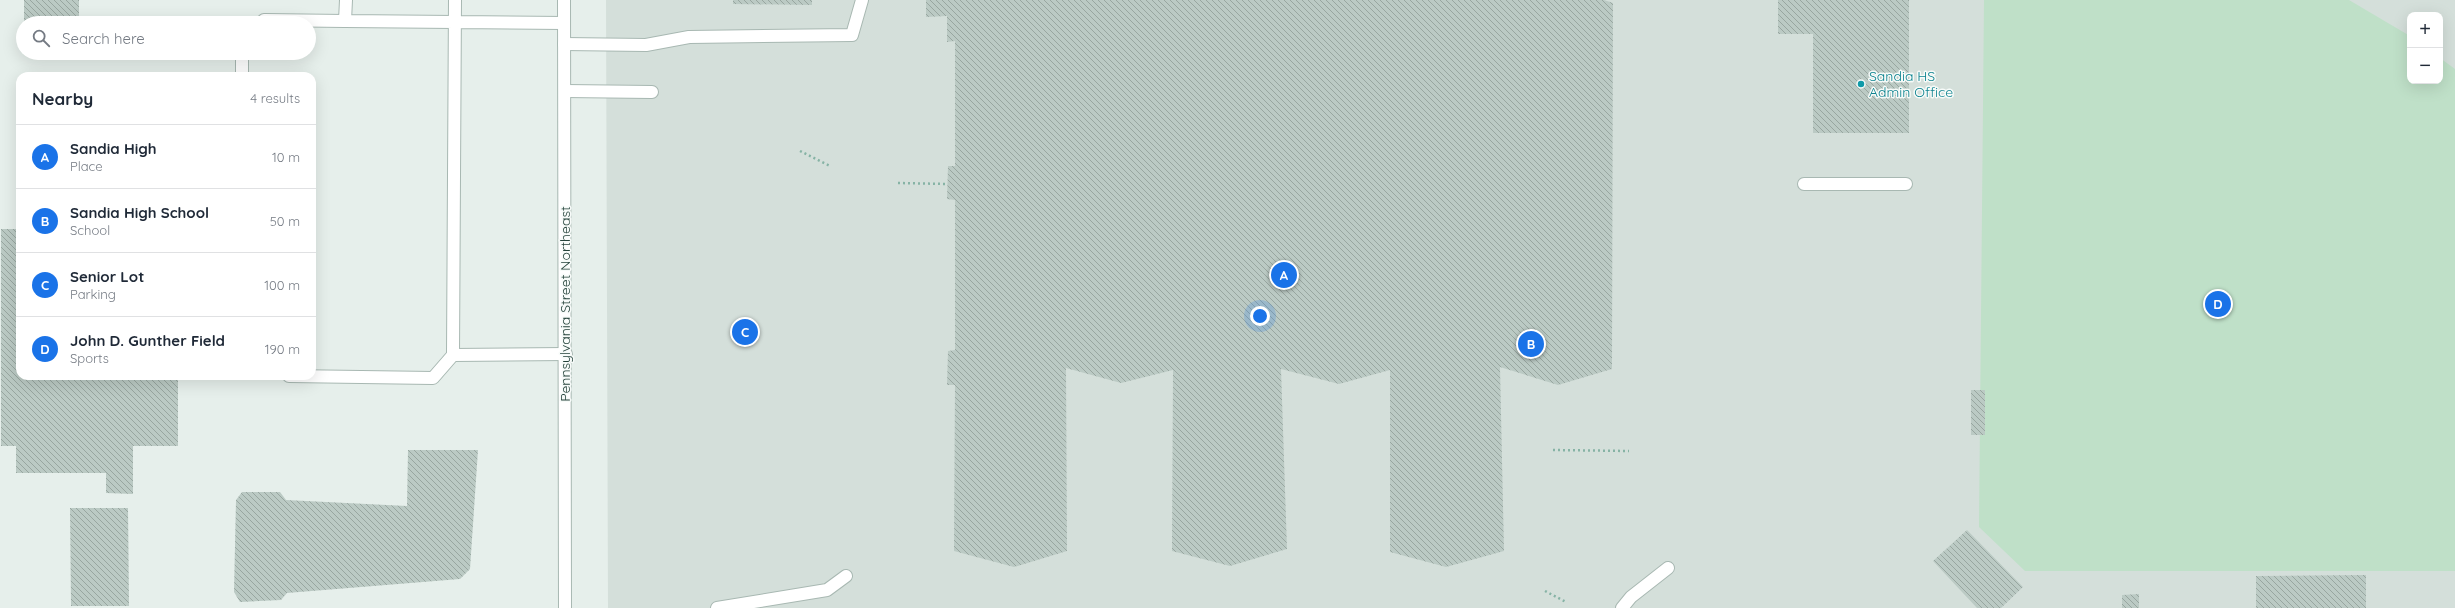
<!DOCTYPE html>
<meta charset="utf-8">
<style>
:root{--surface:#fff;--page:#f2f2f3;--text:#1f2937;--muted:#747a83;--line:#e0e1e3;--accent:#1a73e8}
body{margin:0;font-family:Quicksand,sans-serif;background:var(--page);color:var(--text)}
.controls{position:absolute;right:12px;top:12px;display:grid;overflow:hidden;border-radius:8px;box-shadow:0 4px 16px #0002}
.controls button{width:36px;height:36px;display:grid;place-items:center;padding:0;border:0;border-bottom:1px solid var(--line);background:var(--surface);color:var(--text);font:20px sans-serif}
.you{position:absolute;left:1260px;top:316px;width:14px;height:14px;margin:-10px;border:3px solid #fff;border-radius:50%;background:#1a73e8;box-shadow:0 0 0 6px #1a73e833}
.badge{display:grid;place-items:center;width:26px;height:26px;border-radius:50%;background:var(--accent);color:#fff;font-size:13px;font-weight:700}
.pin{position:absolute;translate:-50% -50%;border:2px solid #fff;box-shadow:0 1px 4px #0006}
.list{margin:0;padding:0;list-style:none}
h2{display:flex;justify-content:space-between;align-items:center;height:52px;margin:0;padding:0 16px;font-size:17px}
h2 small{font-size:13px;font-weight:400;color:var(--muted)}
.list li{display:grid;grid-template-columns:26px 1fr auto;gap:12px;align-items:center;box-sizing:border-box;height:64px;padding:0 16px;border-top:1px solid var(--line)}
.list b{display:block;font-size:15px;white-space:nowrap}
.list p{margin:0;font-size:13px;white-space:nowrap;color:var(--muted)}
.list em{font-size:13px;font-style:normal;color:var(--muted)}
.icon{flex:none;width:22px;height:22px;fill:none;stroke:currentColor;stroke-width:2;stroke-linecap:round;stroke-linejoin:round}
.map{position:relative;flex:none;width:2455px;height:608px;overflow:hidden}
.search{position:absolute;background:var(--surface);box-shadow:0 4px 16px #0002;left:16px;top:16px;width:300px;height:44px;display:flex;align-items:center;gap:10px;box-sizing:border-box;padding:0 14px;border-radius:22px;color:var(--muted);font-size:15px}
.panel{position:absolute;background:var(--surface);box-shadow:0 4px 16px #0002;left:16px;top:72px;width:300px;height:308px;border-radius:12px}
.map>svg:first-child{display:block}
.built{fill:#d4dfda;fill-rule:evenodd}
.green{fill:#bfe0c8}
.building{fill:url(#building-back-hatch)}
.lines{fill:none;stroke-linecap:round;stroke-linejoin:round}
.service-casing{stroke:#a8b8b2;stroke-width:14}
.tertiary-casing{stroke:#a8b8b2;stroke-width:14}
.path{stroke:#86b3a5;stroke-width:2.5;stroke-dasharray:2 3;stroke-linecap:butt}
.service{stroke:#fff;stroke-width:12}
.tertiary{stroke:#fff;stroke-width:12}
.culture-dot{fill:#0f9aa8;stroke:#f7fbf9;stroke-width:1.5}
.labels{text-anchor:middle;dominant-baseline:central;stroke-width:3;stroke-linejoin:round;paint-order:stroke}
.culture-label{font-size:14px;fill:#0d838f;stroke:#f7fbf9;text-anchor:start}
.street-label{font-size:14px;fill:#24423a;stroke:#f7fbf9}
</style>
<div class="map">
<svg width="2455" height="608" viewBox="0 0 2455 608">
<defs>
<pattern id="building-back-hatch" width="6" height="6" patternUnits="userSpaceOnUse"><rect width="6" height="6" fill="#bbcac4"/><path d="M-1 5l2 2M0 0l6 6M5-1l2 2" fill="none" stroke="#98a6a0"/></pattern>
</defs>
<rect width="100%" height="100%" fill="#e6efeb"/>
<path class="built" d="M606,0H2455V608H608ZM2410,15H2440V81H2410Z"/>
<path class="green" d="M1984,0H2349L2410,36V81H2440V58L2455,69V571H2025L1979,527Z"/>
<path class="building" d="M24,0H79V23H24Z
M733,0H812V5L733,4Z
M926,0H1604L1613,3L1612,369L1558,385L1500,367L1504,551L1446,567L1390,552V370L1339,384L1281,369L1287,549L1230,566L1172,551L1173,370L1121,383L1066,368L1067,551L1014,567L954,551L955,385H947L948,351L955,350V200L947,199L948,166H955V41L947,42V16L926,17Z
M1778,0H1909V133H1813V34H1778Z
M1,229H20V376H178V446H133V494L106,493V473H16V446H1Z
M1971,390H1985V435H1971Z
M408,450H478L470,569L460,579L287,593L281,600L240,602L234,592L236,500L242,492H280L286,500L407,506Z
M70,508H128L129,606H71Z
M1967,530L2023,587L2001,608H1977L1933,561Z
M2366,575V608H2256V576Z
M2139,594V608H2122V595Z"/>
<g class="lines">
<g class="service-casing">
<path id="service" d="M345,21L564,23
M261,23L264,20L345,21L346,0
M564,44L646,45L689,37L852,35L862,0
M242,53V76
M565,91L652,92
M1804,184H1906
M453,355L566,354
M289,376L433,378L453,355L455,0
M717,608L827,590L846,576
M1622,608L1631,597L1668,568"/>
</g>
<g class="tertiary-casing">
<path id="tertiary" d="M564,0L565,608"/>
</g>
<path class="path" d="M800,151L830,166
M898,183L947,184
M1553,450L1629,451
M1545,591L1566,602"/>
<use href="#service" class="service"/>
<use href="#tertiary" class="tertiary"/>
</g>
<circle class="culture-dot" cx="1861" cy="84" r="4"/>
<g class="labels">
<g class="culture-label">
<text x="1869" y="76">Sandia HS<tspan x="1869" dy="16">Admin Office</tspan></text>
</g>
<g class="street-label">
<text transform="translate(565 304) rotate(-90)">Pennsylvania Street Northeast</text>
</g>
</g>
</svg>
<div class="controls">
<button>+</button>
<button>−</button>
</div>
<div class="you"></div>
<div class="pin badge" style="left:1284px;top:275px">A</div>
<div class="pin badge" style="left:1531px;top:344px">B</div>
<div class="pin badge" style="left:745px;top:332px">C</div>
<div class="pin badge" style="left:2218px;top:304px">D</div>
<div class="search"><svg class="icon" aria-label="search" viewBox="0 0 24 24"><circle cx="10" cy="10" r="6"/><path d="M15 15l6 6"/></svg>Search here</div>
<section class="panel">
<h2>Nearby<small>4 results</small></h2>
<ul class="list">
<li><span class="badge">A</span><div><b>Sandia High</b><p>Place</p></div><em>10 m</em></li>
<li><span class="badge">B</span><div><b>Sandia High School</b><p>School</p></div><em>50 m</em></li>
<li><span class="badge">C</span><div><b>Senior Lot</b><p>Parking</p></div><em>100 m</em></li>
<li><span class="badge">D</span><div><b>John D. Gunther Field</b><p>Sports</p></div><em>190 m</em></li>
</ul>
</section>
</div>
